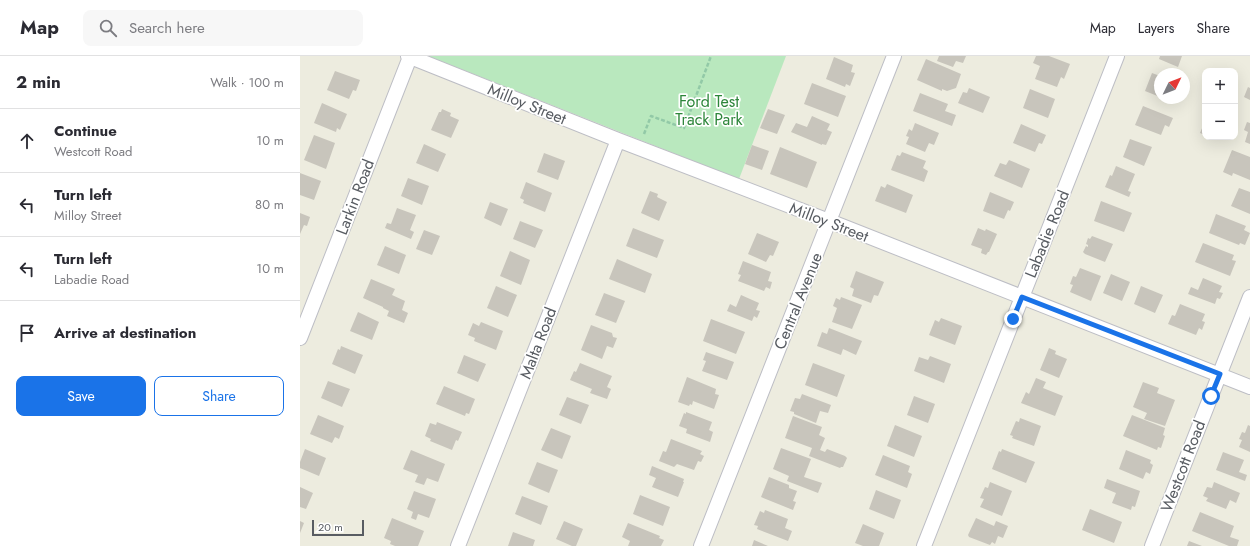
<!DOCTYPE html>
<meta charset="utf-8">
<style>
:root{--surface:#fff;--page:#f7f7f7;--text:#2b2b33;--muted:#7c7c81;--line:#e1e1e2;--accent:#1a73e8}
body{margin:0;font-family:Jost,sans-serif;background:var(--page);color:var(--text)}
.controls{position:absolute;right:12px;top:12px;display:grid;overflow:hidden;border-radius:8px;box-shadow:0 4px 16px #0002}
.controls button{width:36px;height:36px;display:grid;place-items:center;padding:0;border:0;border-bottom:1px solid var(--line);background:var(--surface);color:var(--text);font:20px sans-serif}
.compass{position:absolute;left:854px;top:12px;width:36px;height:36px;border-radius:50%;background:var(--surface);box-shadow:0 4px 16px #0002;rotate:47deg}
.scale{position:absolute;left:12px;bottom:10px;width:52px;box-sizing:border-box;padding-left:4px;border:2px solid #585c62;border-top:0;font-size:11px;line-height:14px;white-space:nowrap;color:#585c62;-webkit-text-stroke:3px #fff;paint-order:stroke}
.stop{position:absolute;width:12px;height:12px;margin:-9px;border:3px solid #1a73e8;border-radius:50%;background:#fff}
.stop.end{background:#1a73e8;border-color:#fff;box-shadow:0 1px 4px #0008}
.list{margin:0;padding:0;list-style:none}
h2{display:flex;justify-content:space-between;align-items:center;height:52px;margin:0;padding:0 16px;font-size:17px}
h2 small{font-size:13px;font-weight:400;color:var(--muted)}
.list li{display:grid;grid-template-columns:26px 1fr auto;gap:12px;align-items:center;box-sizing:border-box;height:64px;padding:0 16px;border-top:1px solid var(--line)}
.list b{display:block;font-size:15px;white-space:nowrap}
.list p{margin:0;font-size:13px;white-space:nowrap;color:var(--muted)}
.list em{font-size:13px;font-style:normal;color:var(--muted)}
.actions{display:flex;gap:8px;padding:12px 16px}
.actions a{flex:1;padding:9px 0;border:1px solid var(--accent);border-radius:8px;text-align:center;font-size:14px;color:var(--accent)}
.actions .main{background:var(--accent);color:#fff}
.icon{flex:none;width:22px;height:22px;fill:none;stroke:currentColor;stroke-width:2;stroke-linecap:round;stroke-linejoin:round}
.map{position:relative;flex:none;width:950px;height:490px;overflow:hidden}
header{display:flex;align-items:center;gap:24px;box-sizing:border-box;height:56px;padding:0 20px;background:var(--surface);border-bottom:1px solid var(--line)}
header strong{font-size:19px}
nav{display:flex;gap:22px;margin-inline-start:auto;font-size:14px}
.search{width:280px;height:36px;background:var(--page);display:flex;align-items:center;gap:10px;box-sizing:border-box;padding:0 14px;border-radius:8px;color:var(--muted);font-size:15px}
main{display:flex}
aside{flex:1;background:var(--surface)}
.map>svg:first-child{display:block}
.green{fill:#b9e8be}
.building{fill:#c8c5bc}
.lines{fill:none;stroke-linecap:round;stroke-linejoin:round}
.minor-casing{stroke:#bdbec5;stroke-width:16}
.path{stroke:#92c9a7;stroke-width:2.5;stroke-dasharray:4 2;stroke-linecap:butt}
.minor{stroke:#fff;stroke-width:14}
.route{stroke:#1a73e8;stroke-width:5}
.labels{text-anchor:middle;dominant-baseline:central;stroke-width:3.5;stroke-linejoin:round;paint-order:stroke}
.park-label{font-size:16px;fill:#2d863a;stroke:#fff}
.street-label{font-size:16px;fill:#585c62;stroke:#fff}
</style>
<header>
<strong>Map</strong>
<div class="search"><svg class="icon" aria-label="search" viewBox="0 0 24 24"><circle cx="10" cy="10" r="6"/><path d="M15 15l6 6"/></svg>Search here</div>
<nav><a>Map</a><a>Layers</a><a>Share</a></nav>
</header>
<main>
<aside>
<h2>2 min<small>Walk · 100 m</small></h2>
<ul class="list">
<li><svg class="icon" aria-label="ahead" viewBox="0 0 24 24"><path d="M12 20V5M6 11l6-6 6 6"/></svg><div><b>Continue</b><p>Westcott Road</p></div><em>10 m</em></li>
<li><svg class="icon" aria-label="left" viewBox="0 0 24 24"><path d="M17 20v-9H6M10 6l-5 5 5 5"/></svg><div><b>Turn left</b><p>Milloy Street</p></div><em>80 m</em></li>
<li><svg class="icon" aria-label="left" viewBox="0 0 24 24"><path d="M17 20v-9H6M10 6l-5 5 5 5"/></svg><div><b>Turn left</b><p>Labadie Road</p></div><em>10 m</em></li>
<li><svg class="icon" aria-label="arrive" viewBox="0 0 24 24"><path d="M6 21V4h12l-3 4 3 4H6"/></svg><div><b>Arrive at destination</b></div></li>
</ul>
<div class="actions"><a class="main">Save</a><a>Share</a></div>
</aside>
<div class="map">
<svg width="950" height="490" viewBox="0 0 950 490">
<rect width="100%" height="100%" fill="#edecdf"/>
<path class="green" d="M128,0H486L439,123Z"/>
<path class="building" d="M639,0H666L663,7L656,5L653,11L637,5Z
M736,0H749L770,8L764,23L761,21L757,31L735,23L740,10L733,7Z
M860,0H882L878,11L859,3Z
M534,1L553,9L551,16L555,17L550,30L546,28L545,31L526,23Z
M626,3L661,18L656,32L647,35L642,33V35L617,24Z
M35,15L60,24L56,35L53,34L49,43L27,34Z
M852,17L860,20V41L845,35Z
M512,27L546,40L538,61L504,48Z
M948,31L950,32V44L944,41Z
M669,32L690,41L683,57L658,47L663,36L667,37Z
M730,33L755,43L748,62L723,52Z
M620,37L648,48L645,55L656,59L652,70L613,55Z
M22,47L47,58L40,74L37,72L36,76L14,67Z
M843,50L873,62L869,71L865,69L861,79L835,69Z
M142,53L151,57L150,60L159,64L151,82L131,74L139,56H141Z
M468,53L485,59L477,78L460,72Z
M512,60L530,68L527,74L532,76L526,89L522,88V89L491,76L496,67L507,71Z
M905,65V79L900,77Z
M947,66L950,67V88L945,86L948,76L944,74Z
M615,67L639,77L634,89L629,87L625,96L606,88L609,81L606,80L609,73L612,75Z
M721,68L746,79L742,88L739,87L735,96L713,87Z
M14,79L35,87L26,113L4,104Z
M830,83L852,91L844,110L823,101Z
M124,88L146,98L138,116L116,107Z
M452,89L469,95L462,114L445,108Z
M480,91L517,106L507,132L470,118Z
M932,94L950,101V124L933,117L932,120L923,116Z
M602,96L626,105L623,112L628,115L624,126L591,114L597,99L600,100Z
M244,97L265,105L258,124L237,116Z
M709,104L730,113L722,132L694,120L700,107L706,109Z
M816,110L835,118L828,135L831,136L829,141L805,131L810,119L812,120Z
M0,117L21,125L14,144L0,139Z
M108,122L129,130L122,149L101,140Z
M226,126L252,137L245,156L223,147L224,144L220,142Z
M587,128L613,139L606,157L575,145L581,130L585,132Z
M939,132L950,136V158L931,150Z
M350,135L358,138L357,141L367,146L359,165L341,157Z
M690,136L714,146L710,155L708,154L704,163L683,155Z
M801,145L832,157L824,176L794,165Z
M190,146L208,153L201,170L184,162Z
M97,152L116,159L110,174L114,176L111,183L85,172L87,167L91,168Z
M0,157L10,161L7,170L4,169L0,178Z
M916,158L946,170L944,174L950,177L945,189L940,187L939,189L909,177Z
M220,165L243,174L235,192L213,183Z
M333,172L364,184L357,202L326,190Z
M678,172L685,175L686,173L697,178L689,196H688L686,199L681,197L682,193L671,189Z
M124,174L140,180L132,199L116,193Z
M457,177L479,186L473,200L470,199L466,206L448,198Z
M792,180L813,188L805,206L785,198L783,196L786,190L788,191V189L786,188L788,182L790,183Z
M903,187L934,199L932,204L936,205L930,220L895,206Z
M85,190L106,199L99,218L77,209Z
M210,195L230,204L221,229L200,220Z
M317,203L352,218L345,237L309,223Z
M443,205L471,216L468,225L472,226L470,233L466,231L464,235L438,225L441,219L438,218Z
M780,212L801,220L791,245L770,236L773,229L770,228L773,220L776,221Z
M556,215L584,226L578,240L574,239L571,247L552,240L554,233L550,231Z
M811,218L830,226L822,245L803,237Z
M903,222L922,230L919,236L923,237L920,243L917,242L915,248L888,238L891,231L898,234Z
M71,223L95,233L92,239L105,245L102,254L108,257L104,267L87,260L89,255L83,252V251L63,242Z
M196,230L217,239L208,261L187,252Z
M841,230L863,239L855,257L834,248Z
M304,237L325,245L316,267L295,259Z
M441,239L459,247L456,254L460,255L457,262L454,260L452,265L427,255L430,248L436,251Z
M541,241L562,249L552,273L532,266L537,252L533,250L536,242L540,244Z
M880,248L905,258L902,265L905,266L902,274L899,272L896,279L868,268L872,259L875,260Z
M58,256L79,266L72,284L50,275Z
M641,262L662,270L655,289L629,279L635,264L639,266Z
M411,263L445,276L436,298L403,285Z
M181,266L203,275L196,294L174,285L175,282L168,279L173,267L179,270Z
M291,269L312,277L313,281L317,282L313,292L307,290L302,303L281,294Z
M529,272L562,285L556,299L543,293L541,299L517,290L522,276L527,278Z
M41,290L63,299L55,318L32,308L38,293L40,294Z
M749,292L756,295L755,298L767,303L759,322L740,314Z
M406,296L434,306L427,324L402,315L406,305L403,304Z
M164,299L186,308L178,326L157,317Z
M630,300L651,308L644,327L614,315L619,301L628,304Z
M280,307L312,320L307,331L311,333L307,343L290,337L292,333L270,324L274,315L276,316Z
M513,307L545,319L537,341L505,329Z
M387,321L416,333L415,338L419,339L414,353L393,345L392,349L390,348L389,350L378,346Z
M736,322L746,326L743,332L763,340L755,360L721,347L726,336L729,338Z
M28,325L50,333L42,351L21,342Z
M843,326L859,332L857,337L875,344L865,370L844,363L847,357L833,351Z
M144,330L175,343L169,358L166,357L165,360L136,348Z
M502,338L531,349L528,357L520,355L516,367L494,358V356L490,355L495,342L500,343Z
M614,340L635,348L628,367L607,359Z
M267,341L289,349L281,368L259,359Z
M386,356L412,366L409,374L413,376L410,386L386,377L387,373L379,370L384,357L386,358Z
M18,359L44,370L39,383L35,381L32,387L10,378Z
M832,359L865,372L863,379L865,380L861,392L858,391L857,394L823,380Z
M493,360L522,371L519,379L525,382L520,394L525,396L527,393L545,400L547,402L543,411H541L540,412L509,400L512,392L485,382Z
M720,362L741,370L734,390L712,382L713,380L710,379L716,365L719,366Z
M137,366L162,376L158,385L156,384L152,394L130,385L131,383L125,380L130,367L136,369Z
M595,369L622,380L614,401L587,390Z
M948,369L950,370V396L939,391L942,384L939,383L942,376L945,377Z
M251,372L271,380L262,403L241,394Z
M371,383L402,395L400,398L404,400L401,406L398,405L394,414L377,408L374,411L359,405L363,395L366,396Z
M481,392L511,403L504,421L522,427L518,437L487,425L489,420L473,413Z
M5,393L26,402L19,420L0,412V406Z
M702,393L735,406L726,427L692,413L699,395L701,396Z
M111,394L145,408L138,426L127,422L124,429L115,426L118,419L103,413Z
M826,394L851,404L850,407L853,409L850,418L846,416L843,423L819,413Z
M923,396L944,404L939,416L947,419L945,425L916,414Z
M583,399L610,410L608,416L612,418L607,432L575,419Z
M237,406L258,414L249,437L228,428Z
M352,410L384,423L383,426H384L378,441L352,431L356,422L349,419Z
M469,421L489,429V432L497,435L493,445L496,446L493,454L461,441Z
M807,423L840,435L835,451L832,450L831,454L812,447L816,437L804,432Z
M690,426L712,435L702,460L680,451L684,443L680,442L685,431L688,432Z
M914,426L940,437L936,447L930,444L926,453L906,445L908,442L903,440L907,431L912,432Z
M0,431L13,437L6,453L0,451Z
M576,434L601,444L594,463L569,453Z
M114,435L136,443L129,462L118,458L116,464L111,462L113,456L107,453Z
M340,439L370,451L363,470L333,458Z
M222,440L248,450L241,469L215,458Z
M790,453L822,466L814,487L782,474Z
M465,454L488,463L485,472L492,475L488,485L457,473L458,470L454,469L460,455L464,457Z
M900,456L934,470L930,481L939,484L937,490H929L892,475Z
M92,462L124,475L118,490H95L90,488L91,485L84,482Z
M676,462L694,470L696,465L708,470L703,482L698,480L695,488L692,486L690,489L669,481L668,479Z
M0,465L4,467L0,477Z
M264,465L283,473L276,490H272L256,483Z
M328,467L360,480L359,482L364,484L361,490H328L330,485L322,481Z
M563,468L584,477L579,490H563L555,487Z
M213,476L235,484L233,490H208Z
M454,484L468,490H452Z
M889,485L902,490H887Z"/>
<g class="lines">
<g class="minor-casing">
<path id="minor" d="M108,0L318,84L542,170L950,331
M0,282L110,1
M158,490L318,84
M401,490L594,0
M624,490L817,0
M852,490L950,241"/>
</g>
<path class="path" d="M344,78L351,60L384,72L411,0"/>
<use href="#minor" class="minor"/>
</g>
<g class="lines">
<path class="route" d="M713,263L722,241L920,318L911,340"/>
</g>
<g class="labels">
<g class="park-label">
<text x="409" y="45">Ford Test<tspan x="409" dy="18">Track Park</tspan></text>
</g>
<g class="street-label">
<text transform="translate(227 48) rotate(22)">Milloy Street</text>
<text transform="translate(55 141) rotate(-69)">Larkin Road</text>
<text transform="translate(529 166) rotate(21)">Milloy Street</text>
<text transform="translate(747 178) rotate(-68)">Labadie Road</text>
<text transform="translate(498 245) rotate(-68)">Central Avenue</text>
<text transform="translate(238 287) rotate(-69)">Malta Road</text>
<text transform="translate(883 410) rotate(-69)">Westcott Road</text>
</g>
</g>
</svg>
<div class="controls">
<button>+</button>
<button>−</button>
</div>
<svg class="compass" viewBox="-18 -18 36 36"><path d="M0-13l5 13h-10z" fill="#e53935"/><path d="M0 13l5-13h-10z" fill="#7c7c81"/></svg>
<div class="scale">20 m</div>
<div class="stop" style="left:911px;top:340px"></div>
<div class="stop end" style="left:713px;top:263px"></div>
</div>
</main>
